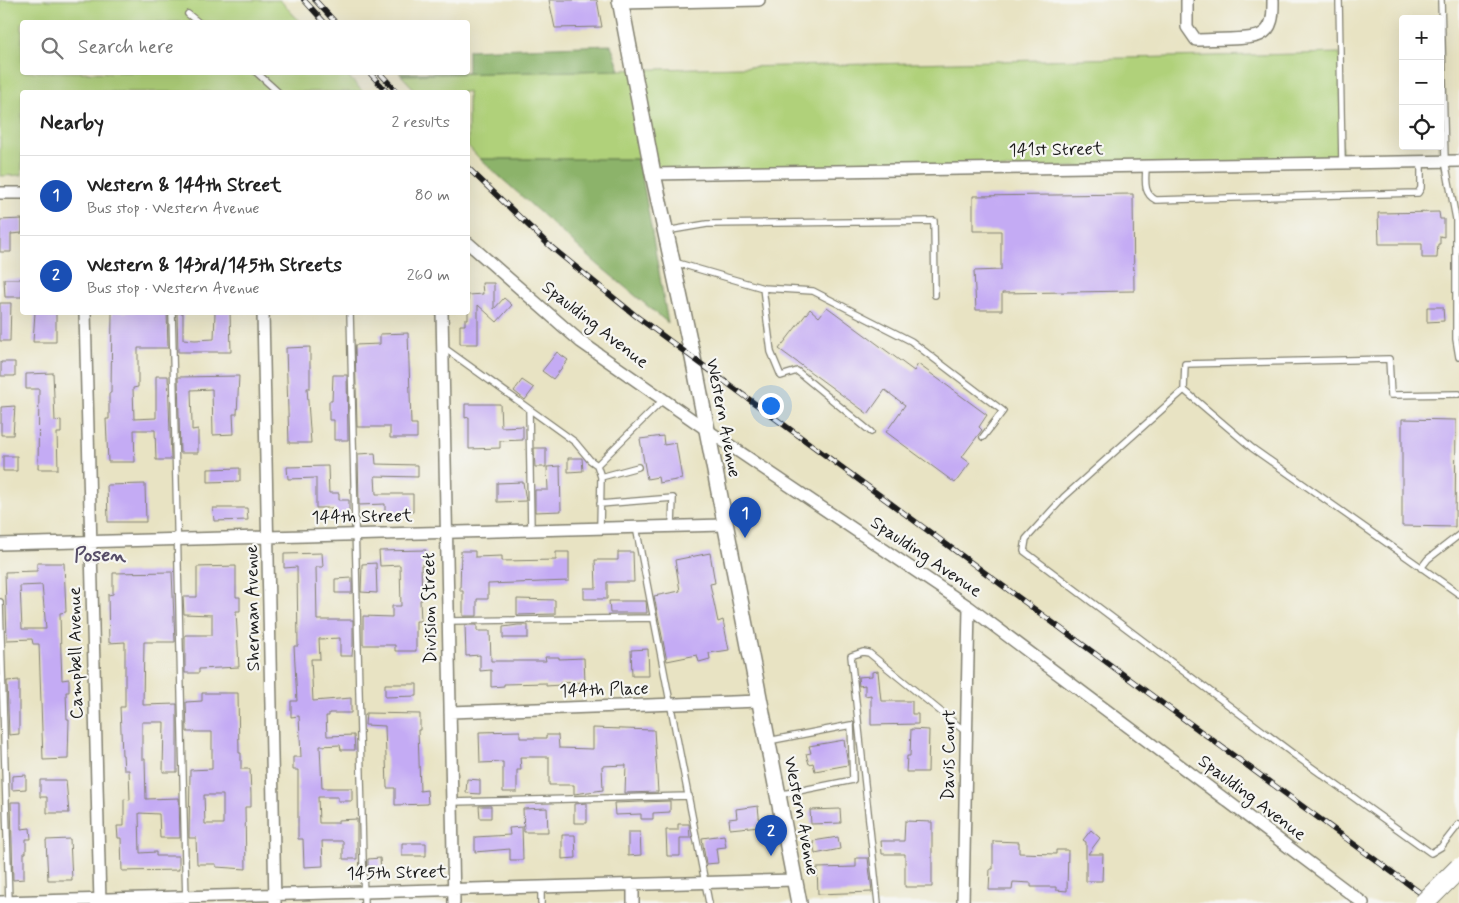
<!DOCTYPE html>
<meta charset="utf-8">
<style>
:root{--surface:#fff;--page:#f6f6f6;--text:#222;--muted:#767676;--line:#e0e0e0;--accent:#1f6fb2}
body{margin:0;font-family:Mynerve,sans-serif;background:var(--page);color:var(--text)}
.controls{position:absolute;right:15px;top:15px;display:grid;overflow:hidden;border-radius:5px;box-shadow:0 5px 20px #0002}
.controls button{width:45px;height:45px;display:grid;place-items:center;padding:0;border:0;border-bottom:1px solid var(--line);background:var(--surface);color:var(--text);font:25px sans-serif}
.you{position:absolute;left:770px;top:405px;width:18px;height:18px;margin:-12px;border:4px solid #fff;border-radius:50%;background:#1a73e8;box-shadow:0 0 0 8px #1a73e833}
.badge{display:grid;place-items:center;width:32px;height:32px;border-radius:50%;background:var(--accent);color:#fff;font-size:16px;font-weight:700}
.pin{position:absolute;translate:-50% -41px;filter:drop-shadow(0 1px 2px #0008)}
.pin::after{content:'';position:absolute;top:26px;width:18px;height:15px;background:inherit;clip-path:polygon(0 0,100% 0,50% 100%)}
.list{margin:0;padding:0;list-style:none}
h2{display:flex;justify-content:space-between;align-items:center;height:65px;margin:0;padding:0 20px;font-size:21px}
h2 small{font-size:16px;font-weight:400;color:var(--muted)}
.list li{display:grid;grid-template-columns:32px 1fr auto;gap:15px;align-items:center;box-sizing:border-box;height:80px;padding:0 20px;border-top:1px solid var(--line)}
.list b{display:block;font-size:19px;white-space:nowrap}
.list p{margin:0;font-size:16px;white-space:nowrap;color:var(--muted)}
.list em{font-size:16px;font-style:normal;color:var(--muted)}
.icon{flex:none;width:28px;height:28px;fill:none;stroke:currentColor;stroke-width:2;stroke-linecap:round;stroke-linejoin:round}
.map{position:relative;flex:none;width:1459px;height:903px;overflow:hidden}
.search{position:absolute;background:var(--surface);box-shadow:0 5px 20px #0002;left:20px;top:20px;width:450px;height:55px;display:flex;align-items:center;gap:12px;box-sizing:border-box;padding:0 18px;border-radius:5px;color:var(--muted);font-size:19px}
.panel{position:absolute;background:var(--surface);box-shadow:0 5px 20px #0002;left:20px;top:90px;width:450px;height:225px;border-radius:5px}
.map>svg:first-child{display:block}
.green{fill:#b0d17a;stroke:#66764b}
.forest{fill:#8cb36a;stroke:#546843}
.building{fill:#c4abf4;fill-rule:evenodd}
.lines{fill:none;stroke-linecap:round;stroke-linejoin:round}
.service-casing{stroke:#828070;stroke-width:8}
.minor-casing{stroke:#828070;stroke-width:14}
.secondary-casing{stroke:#828070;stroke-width:18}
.service{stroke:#fff;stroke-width:5.5}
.minor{stroke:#fff;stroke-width:11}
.secondary{stroke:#fff;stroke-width:15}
.rail-casing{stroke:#1c1c1c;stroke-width:5.5}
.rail{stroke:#f6f6f2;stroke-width:4;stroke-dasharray:11;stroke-linecap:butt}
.motorway-bridge-casing{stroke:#828070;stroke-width:22;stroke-linecap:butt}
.motorway-bridge{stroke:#fff;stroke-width:20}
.labels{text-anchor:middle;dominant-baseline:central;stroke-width:4.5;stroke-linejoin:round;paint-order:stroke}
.street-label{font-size:18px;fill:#1c1c1c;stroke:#f6f6f2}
.quarter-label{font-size:20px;font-weight:bold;fill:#574e68;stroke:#f6f6f2}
</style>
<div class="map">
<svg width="1459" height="903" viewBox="0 0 1459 903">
<rect width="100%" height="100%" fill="#f6f6f2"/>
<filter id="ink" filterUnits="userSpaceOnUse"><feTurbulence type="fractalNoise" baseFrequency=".02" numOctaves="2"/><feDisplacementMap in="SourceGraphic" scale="10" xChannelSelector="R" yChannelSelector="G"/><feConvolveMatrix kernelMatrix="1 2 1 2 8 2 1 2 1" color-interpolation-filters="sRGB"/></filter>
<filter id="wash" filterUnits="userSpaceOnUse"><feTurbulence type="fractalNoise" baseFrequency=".0096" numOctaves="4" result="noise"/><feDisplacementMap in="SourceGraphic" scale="20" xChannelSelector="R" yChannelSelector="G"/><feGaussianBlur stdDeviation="1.12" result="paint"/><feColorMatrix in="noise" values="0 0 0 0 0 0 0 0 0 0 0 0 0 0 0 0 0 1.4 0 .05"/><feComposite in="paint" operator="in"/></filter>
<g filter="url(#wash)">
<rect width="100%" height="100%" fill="#e8e3c3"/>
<path class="green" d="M0,0H280L300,22H22V72L345,73L363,92H22V175L0,176Z
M1340,53L1342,163L653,174L639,159H480L468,146V92H417L401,75Z"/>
<path class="forest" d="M611,45L620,70L401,75L399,73L468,72V50Z
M480,159H639L668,323L596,263Z"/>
<g id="blocks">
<path class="building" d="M549,0H597L602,27L555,28Z
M1133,194L1134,291L1002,293V310H976L974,271L1001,270V231H973V196Z
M1439,212L1440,219H1444V237L1440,236V244H1438L1437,258H1422V244H1379L1378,213Z
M22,219V233L11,234V252H0V220Z
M4,279H22V297H5Z
M482,283H494V309L504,298L512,305L497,322L478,305V344H460V325H465V319H468V295L483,294Z
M0,303H11L10,341H0Z
M827,307L914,371L918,364L987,415L979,427L982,430L962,457L970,463L955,483L886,432L905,405L885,390L868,414L779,349L810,309L819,317Z
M1427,307H1443L1444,321L1427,322Z
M35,312H56V342H33Z
M112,312H167L168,348H138V387L133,388L134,419L156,418V376H168L171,460H156L155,430H134L135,462H108L106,419H109V393H111Z
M215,312H230L231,352H178L177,313H183V339L195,340L214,339Z
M408,333L411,424H417V438H390V427H357L355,345L380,344V334Z
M310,347V388H307L311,443H289L286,348Z
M557,352L568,360L553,379L542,371Z
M1,362H15V376H1Z
M53,373L55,421L61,420V433H57L58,469H38L39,389H26V374Z
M333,375H347L348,440H334V420H329V401H332Z
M239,376L237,414H233L234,434L213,435L212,389L191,390L192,424V430L198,429V453H180L178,377Z
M522,380L534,388L525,400L514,391Z
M465,404H500L501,427L523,426V440L500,441V448L469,449V417L465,418Z
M15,406L13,435H1V407Z
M1402,419L1456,420L1455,527L1402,526Z
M663,436L664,445L676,443L682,479L659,483L658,477L647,479L640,439Z
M534,448H546V467H535Z
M375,453L376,464L418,465V477L375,476L376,494H413V512L385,513V504L359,505L358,454Z
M3,456H17V471H3Z
M568,458H582L583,471L568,472Z
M328,466L329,493H339V500H349V518H335V508H316V478L288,479L287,467Z
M560,466L561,511L535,512V490H548L547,467Z
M240,468V481L208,482V469Z
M523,482L526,501L497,502V483Z
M145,484L146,522H108L107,485Z
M213,508H247L248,520L214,521Z
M426,550L427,565H421L422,600H420L421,621H416V651H395V645H363V616L392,617V606H401L400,565L380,566L379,551Z
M461,551H475V557L502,556V561L556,560V552H569V581L488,584V599H477V616H463V591H460Z
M618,552H633L634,582H607V599H584V588H596L595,560H618Z
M322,553L323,567H316L317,620H353V645L352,656H340V638L319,639L320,659H311L313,701L351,698V713H329V716H326L327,736L354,735L355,750H341L340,745L320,746L322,788H352V801H338V797H318L319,823H338V820L357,819V859H343V841H322L323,866L304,867L303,839H298V770H293V757H301L299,716L291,717V701H297L294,646H298L297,567L284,568V554Z
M710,553L715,583L710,584L718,622L723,620L729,650L709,653L710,659L699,662L697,655L667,661L654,596L680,591L675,560Z
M37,563H64L66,612L60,613L61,654L62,680L69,679V692H66L67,719H69L68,759L43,760L39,644H33L32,639L7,640L5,572L37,571ZM42,585L46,629H22L20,586Z
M376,563L377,593L361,592L362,564Z
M236,566V597H240V611H236L239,667L199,669V673H185V635H212V615L184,614L183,597H197V567Z
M172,572L175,642H144L143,705L177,704V772H163L164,722H142V759H145L146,799L179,798L180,838H160L159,814L139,813L140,853L156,852V856H179V870L122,871L121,838H118L117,826H124V799L130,800L129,770H124L123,755H122L120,707H125V642L109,643L108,595L113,594V573Z
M352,578V593H335V579Z
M517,599L555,600V614L517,615Z
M609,601H646L647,613H610Z
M465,625H477V631H490L491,661H546L545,657H559V659L584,658L585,682L560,683V685L546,686V683L504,684V686L491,687V670L480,671V655L466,656Z
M518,625H528V638H503V627Z
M648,649L649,676H632L631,650Z
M878,671L881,701H912V714H918V724L871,725V695L865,696V685L859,686L858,677L872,676V672Z
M19,680V734L9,735L7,681Z
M385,684H417V696L385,697Z
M202,693H238L239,753H241V769H250L251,795V807H245L246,869L216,867V864H197L196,838H189L190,770L212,769V732H187L186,702L202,701ZM204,795H223V824H205Z
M366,713L420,714V730H418L420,791L427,790L428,804L395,805V788H387L385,726L365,725Z
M593,728L654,730L658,792L625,793L626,765L602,766L603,790L574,794V785H549V757H520L521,770H517V792H503V762L480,763L479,732L520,731V738H546V735H558L559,748L593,749Z
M911,729L929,730L928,772H906L907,756H910Z
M844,740L848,765L815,771L813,763L809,764L806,754L811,753L809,746Z
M26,775V789L12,790V776Z
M467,779L480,780V794L466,793Z
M40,780H66L69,813H47V797H40Z
M670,801V812L653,813V819H641V814L615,815L614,803Z
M11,802H21V829L30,828L31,839H26V853H24V879L13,880Z
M587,803V823H574V804Z
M479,806H491V818H480Z
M758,806L760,826L730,829L729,819L737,818L736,809Z
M547,808L548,832H524L523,809Z
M840,809L841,823L811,824L810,810Z
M905,821L932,822V887H905V854H882L881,841H904Z
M678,824H689L690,838H680V856H667L666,830H678Z
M522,827L523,860H510V849L475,852V837L510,835L509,828Z
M1091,830L1100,838L1088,854H1103L1102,881H1086V842L1083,840Z
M628,832H640L641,855L628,856Z
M562,835H575L576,858L562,859Z
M724,835L726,847L716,848L718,863L706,864L702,838Z
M838,837L840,849L815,854L813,841Z
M70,839L72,880H48L46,840Z
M993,841L1019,842V853L1056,854V850H1068L1067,891L1056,890V887H1031V883L1013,882L1012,890H989L990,869H993Z
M402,843H426V856H402Z
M380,858L381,871H368V859Z
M856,858H868L872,892L818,894L817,868L856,867Z"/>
</g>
</g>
<g filter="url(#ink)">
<use href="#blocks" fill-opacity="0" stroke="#828070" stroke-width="1"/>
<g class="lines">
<g class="service-casing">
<path id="service" d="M1339,0L1342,163
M1441,0L1445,161L1456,219V339L1459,357
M188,14L198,22
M256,72L278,92
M1146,166C1146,179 1142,193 1156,200L1418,193L1421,188V162
M666,231L707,224L934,221L935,295
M674,262L763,288L813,291L911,341L1003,411L983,437
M763,288L771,352L781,376L797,371L871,432
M172,312L186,903
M350,312L364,903
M443,347L575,442L590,460L597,465
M1184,390L1252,448L1459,594
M1459,394L1391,395L1389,359L1185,364L1184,390L1064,497L1026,539L1024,551L1296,756L1431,853L1441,847L1459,824
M529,409L531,530
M601,477L638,467
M600,504L673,498L672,526
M636,527L709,903
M600,528L601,477L597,465L664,399
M1421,568L1428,559L1459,535
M0,602L9,902
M448,621L654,618
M768,741L851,725L853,780L778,795
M452,802L689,796
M541,887V903
M878,903L851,656L863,652L869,653L967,733"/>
</g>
<g class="minor-casing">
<path id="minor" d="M1187,0V27L1196,40C1209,39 1251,40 1260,35C1274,29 1273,12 1273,0
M620,3L759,0
M653,174L1459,161
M0,193H22
M468,243L581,342L707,430L969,607L1363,903
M85,312L100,903
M263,312L275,903
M442,312L454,903
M0,544L724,525
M450,712L760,701
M633,885V903
M0,902L795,880
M963,903L969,607"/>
</g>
<g class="secondary-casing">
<path id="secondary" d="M620,0L653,174L693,358L799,903"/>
</g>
<use href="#service" class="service"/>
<use href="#minor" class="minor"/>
<use href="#secondary" class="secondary"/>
<g class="rail-casing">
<path id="rail" d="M304,0L324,22
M315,0L335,22
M369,72L387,92
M379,72L397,92
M468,168L550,246L636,316L1434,903"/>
</g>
<use href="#rail" class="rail"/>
<g class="motorway-bridge-casing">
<path id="motorway-bridge" d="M1424,903L1459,868"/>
</g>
<use href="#motorway-bridge" class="motorway-bridge"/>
</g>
</g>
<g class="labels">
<g class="street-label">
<text transform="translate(1056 150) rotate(-1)">141st Street</text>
<text transform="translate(595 325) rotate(38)">Spaulding Avenue</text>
<text transform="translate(723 418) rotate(79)">Western Avenue</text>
<text transform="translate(362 517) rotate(-1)">144th Street</text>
<text transform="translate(926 557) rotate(34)">Spaulding Avenue</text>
<text transform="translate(253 608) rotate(-91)">Sherman Avenue</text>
<text transform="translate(430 608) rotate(-91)">Division Street</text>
<text transform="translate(76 653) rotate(-91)">Campbell Avenue</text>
<text transform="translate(604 690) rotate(-2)">144th Place</text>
<text transform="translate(949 755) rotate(-89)">Davis Court</text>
<text transform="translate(1252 798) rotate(37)">Spaulding Avenue</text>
<text transform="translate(801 816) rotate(79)">Western Avenue</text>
<text transform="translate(397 873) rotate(-1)">145th Street</text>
</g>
<g class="quarter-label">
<text x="100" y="555">Posen</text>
</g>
</g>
</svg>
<div class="controls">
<button>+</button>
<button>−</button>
<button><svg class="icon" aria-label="locate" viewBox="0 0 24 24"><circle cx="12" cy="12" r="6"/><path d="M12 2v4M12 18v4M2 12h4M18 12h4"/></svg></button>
</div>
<div class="you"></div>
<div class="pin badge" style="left:745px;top:538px;background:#1a4fb4">1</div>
<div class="pin badge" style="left:771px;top:856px;background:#1a4fb4">2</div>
<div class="search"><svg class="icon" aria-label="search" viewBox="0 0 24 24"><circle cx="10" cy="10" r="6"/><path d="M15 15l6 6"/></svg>Search here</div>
<section class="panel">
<h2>Nearby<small>2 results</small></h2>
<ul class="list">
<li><span class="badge" style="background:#1a4fb4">1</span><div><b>Western &amp; 144th Street</b><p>Bus stop · Western Avenue</p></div><em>80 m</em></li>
<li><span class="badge" style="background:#1a4fb4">2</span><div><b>Western &amp; 143rd/145th Streets</b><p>Bus stop · Western Avenue</p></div><em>260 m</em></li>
</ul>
</section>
</div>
